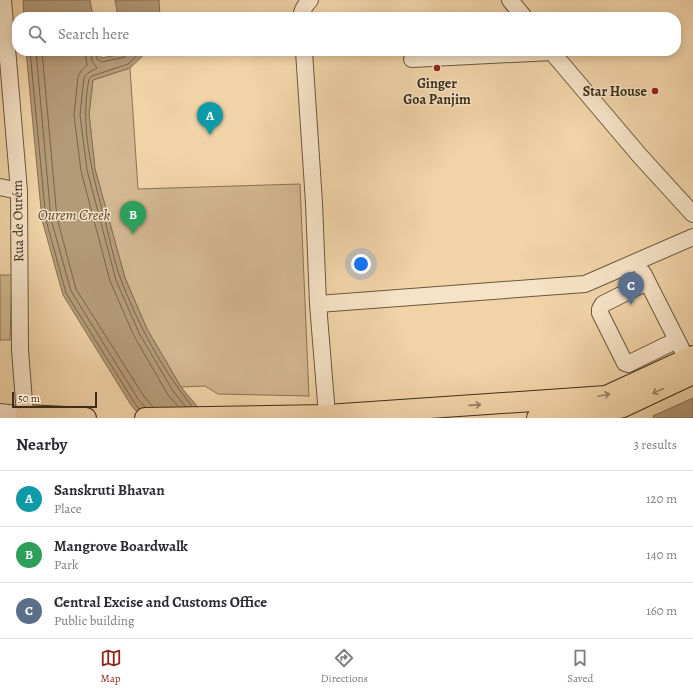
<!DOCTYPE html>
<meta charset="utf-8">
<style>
:root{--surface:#fff;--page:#f7f7f7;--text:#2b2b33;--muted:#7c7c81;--line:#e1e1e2;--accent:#8f2418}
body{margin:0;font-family:Alegreya,serif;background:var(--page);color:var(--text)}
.scale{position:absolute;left:12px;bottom:10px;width:85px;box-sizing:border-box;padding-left:4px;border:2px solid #3d2e1b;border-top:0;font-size:11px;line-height:14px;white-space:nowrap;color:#3d2e1b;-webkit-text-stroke:3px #f6e2c6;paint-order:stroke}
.you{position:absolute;left:361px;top:264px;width:14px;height:14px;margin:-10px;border:3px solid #fff;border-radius:50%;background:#1a73e8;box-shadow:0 0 0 6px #1a73e833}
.badge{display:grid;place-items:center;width:26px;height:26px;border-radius:50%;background:var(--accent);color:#fff;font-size:13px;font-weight:700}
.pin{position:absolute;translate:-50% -33px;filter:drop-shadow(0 1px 2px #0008)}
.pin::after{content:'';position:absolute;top:21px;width:14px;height:12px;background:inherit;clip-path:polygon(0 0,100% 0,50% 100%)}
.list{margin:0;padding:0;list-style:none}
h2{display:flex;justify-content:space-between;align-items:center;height:52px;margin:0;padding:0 16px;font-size:17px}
h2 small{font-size:13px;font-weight:400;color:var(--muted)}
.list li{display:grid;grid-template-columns:26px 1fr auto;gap:12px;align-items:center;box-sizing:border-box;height:56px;padding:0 16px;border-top:1px solid var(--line)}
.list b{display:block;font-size:15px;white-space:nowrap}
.list p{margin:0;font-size:13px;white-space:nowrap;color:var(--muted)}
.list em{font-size:13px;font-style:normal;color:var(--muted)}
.icon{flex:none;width:22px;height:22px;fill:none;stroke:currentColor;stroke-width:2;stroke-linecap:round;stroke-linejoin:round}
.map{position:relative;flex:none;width:693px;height:418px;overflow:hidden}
.search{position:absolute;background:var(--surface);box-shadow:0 2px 10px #0003;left:12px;right:12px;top:12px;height:44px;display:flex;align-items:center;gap:10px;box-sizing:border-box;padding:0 14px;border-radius:16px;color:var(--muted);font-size:15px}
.sheet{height:220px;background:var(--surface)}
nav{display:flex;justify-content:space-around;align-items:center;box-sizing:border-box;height:56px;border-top:1px solid var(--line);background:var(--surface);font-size:11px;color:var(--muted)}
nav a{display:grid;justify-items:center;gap:2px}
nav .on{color:var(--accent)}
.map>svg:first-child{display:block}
.green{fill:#d2b790;stroke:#887256}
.water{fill:#b49b78;stroke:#846f53}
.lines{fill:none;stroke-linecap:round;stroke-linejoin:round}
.shore{stroke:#78644a;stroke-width:1}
.minor-casing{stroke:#6a573e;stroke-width:18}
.major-casing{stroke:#3d2e1b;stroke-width:22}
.minor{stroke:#f6e2c6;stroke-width:16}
.major{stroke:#f1d3a8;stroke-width:20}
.oneway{stroke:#978062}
.poi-dot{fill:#8f2418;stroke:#f6e2c6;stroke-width:1.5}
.labels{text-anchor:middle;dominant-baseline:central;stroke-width:3;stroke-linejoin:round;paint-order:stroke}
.poi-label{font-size:14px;font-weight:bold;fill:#3d2e1b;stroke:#f6e2c6}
.street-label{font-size:14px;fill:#3d2e1b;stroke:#f6e2c6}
.water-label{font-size:15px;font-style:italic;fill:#5b4932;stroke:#f6e2c6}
</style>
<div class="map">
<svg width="693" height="418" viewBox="0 0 693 418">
<rect width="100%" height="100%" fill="#f1d3a8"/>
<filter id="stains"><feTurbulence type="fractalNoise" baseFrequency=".005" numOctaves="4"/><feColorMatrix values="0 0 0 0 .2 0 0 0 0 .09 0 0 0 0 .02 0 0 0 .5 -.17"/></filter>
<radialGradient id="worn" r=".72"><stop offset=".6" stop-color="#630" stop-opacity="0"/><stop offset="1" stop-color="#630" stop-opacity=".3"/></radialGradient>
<path class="green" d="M130,68L138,189L300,184L309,396L218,394L205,386L181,387L147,329L125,278L95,169L89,114L93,80Z
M0,275H12L10,340H0Z"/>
<path class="water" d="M23,0H90L93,17H24Z
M115,0H159L160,17H118Z
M26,51H100L101,58L123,54V51H148L130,68L93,80L89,114L95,169L125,278L147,329L181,387L207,418H142L131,405L63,295L42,220Z
M693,398V418H654L653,416Z"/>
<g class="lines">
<path class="shore" d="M30,51L46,220L66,293L134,402L139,409
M36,51L51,219L71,291L138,399L145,407
M42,51L57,218L76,289L143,395L153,407
M85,51L87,65L81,71L78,77L74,115L81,171L110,281L134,336L168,395L178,406
M91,51L92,61L97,68L88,73L84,77L80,115L87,170L116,280L139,333L173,391L185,406
M96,51L97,59L102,62L125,57L127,55V51
M142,51L128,64L92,76L89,79C80,124 91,169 103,213C109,235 113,258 121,280C138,324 162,370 192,406"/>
<g class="minor-casing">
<path id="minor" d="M510,0L524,17
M301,17C302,10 305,5 310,0
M304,51L314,203L318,304L327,415
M551,51L640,156L693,214
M412,59L552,52
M0,187L19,191
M643,273L681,348
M647,282L603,304L600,309V313L625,363L628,364L630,363L677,340
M318,304L585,284L693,237
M0,412L25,415L20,350L19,191L3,0"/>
</g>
<g class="major-casing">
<path id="major" d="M25,418V415L86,418
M145,418L327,415L606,396L693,356
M537,418L596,414L623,407L693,374"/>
</g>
<use href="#minor" class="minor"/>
<use href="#major" class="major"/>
</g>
<defs><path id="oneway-shaft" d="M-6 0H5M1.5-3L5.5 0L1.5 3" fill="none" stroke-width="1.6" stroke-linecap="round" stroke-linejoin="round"/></defs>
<g class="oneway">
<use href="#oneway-shaft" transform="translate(658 391) rotate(155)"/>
<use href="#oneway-shaft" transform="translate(604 395) rotate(-12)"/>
<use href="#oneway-shaft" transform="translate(475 405) rotate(-4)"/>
</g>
<g class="poi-dot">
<circle cx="437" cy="68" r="4"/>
<circle cx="655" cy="91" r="4"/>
</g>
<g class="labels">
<g class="poi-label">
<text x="437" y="83">Ginger<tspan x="437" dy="16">Goa Panjim</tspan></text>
<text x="647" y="91" text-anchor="end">Star House</text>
</g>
<g class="street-label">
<text transform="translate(18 221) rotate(-91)">Rua de Ourém</text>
</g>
<g class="water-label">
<text x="74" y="215">Ourem Creek</text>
</g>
</g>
<rect width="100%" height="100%" filter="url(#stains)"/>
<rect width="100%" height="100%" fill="url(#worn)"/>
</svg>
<div class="scale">50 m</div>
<div class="you"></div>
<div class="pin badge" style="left:210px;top:135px;background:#0f9aa8">A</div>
<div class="pin badge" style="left:133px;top:234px;background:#2e9e5b">B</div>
<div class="pin badge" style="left:631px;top:305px;background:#5c6f8a">C</div>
<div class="search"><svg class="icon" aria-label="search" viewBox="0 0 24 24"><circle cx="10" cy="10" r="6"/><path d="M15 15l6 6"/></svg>Search here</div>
</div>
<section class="sheet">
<h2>Nearby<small>3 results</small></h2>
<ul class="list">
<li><span class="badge" style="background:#0f9aa8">A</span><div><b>Sanskruti Bhavan</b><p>Place</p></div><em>120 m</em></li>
<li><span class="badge" style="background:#2e9e5b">B</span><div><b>Mangrove Boardwalk</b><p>Park</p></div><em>140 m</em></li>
<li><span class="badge" style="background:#5c6f8a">C</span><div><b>Central Excise and Customs Office</b><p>Public building</p></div><em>160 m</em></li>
</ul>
</section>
<nav>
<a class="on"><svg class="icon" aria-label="map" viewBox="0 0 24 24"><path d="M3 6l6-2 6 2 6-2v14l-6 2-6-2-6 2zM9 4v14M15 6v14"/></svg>Map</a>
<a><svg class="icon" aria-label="directions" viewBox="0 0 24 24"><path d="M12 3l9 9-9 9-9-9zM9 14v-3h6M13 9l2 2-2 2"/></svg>Directions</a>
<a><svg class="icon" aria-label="saved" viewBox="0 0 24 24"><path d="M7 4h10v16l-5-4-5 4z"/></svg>Saved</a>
</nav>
